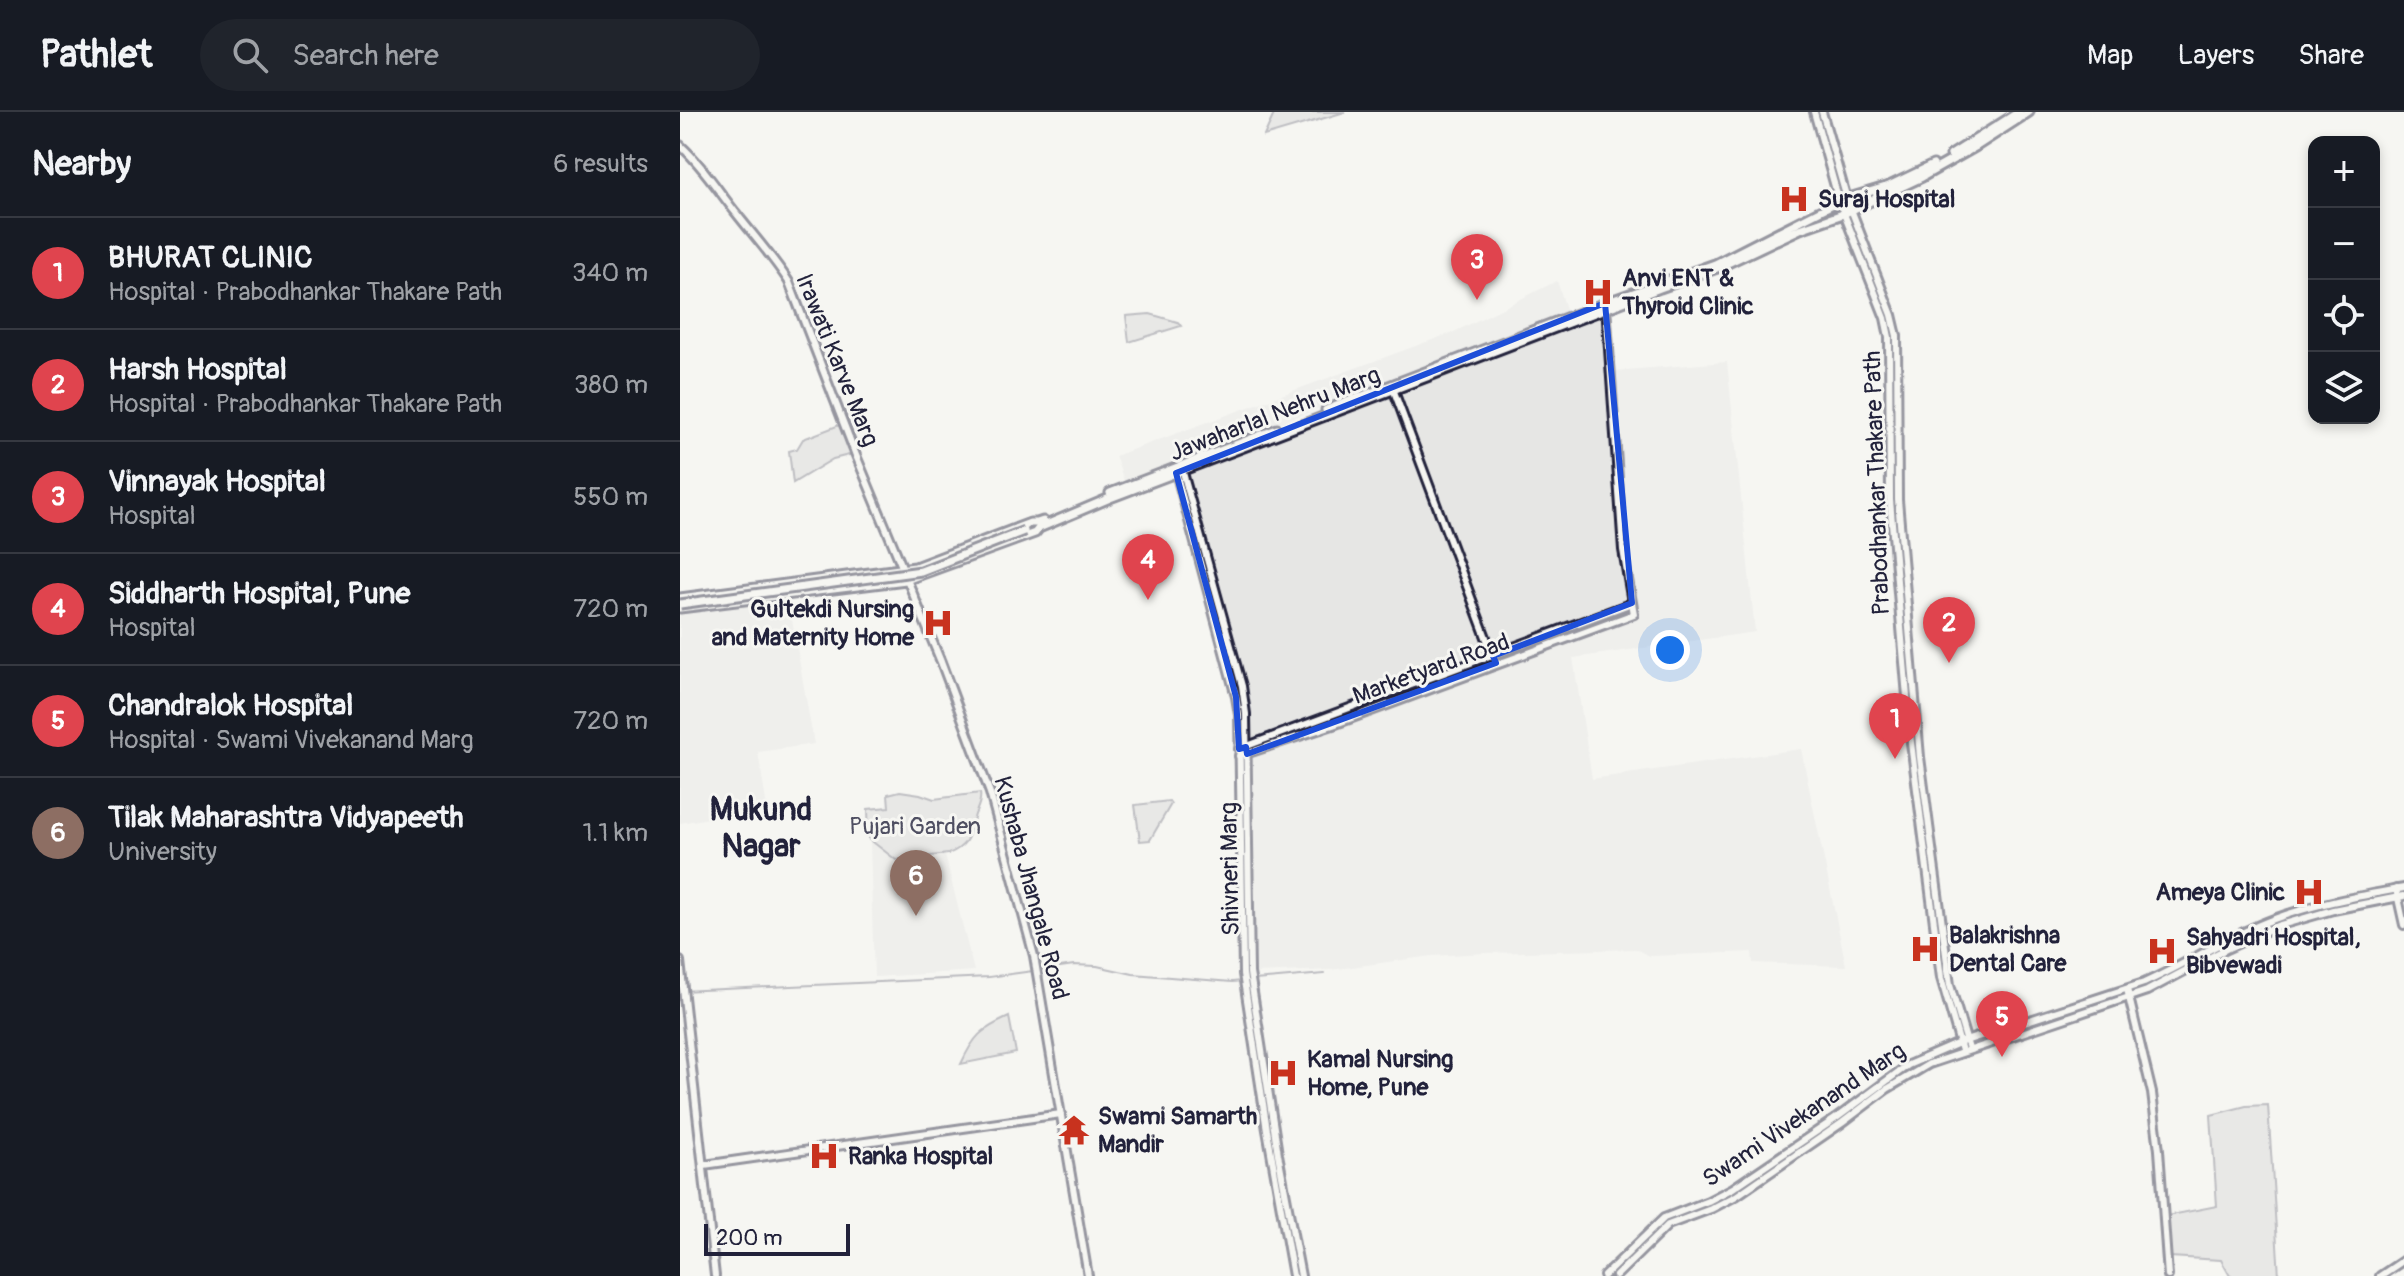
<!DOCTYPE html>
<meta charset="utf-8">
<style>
:root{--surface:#171b24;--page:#20242c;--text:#f1f3f6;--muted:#9ea1a6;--line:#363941;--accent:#c8321e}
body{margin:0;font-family:Pangolin,sans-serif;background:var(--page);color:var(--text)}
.controls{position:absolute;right:24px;top:24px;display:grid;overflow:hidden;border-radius:16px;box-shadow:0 4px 12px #0003}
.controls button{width:72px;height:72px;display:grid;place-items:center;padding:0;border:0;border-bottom:2px solid var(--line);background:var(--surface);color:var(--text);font:40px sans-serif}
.scale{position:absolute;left:24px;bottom:20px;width:146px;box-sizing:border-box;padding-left:8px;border:4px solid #22223b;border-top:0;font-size:22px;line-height:28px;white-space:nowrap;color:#22223b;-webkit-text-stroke:6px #f6f6f2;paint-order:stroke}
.you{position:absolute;left:990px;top:538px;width:28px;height:28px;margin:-20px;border:6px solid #fff;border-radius:50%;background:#1a73e8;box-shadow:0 0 0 12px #1a73e833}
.badge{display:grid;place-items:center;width:52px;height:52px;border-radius:50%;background:var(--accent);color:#fff;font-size:26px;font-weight:700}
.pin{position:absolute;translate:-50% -66px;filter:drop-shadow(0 2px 4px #0008)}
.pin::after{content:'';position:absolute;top:42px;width:28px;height:24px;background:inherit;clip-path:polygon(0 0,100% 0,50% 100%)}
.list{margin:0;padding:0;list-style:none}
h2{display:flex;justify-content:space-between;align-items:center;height:104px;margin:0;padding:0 32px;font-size:34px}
h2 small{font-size:26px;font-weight:400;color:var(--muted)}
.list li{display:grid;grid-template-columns:52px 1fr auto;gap:24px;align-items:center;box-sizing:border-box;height:112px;padding:0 32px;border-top:2px solid var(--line)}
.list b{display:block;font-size:30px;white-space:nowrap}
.list p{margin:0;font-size:26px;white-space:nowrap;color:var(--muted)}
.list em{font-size:26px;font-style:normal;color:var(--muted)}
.icon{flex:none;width:44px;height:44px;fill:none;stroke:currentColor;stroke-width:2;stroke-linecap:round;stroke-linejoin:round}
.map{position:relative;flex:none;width:1724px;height:1164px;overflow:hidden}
header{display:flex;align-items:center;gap:48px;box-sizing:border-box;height:112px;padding:0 40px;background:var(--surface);border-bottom:2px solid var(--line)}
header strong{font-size:38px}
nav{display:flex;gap:44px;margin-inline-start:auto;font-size:28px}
.search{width:560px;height:72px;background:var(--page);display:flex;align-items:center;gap:20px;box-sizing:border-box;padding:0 28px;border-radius:44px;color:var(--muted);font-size:30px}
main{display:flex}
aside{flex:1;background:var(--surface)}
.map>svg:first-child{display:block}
.built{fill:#e6e6e4}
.green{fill:#d7d7d7;stroke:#7c7c89;stroke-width:2}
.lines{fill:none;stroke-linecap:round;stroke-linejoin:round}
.stream{stroke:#757583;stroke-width:2}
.tertiary-casing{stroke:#22223b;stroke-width:12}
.secondary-casing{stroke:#22223b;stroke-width:12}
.primary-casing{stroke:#22223b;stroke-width:13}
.tertiary{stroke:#f6f6f2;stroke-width:6}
.secondary{stroke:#f6f6f2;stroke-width:6}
.primary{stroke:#f6f6f2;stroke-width:7}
.primary-bridge-casing{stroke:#22223b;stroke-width:13;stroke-linecap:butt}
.primary-bridge{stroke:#f6f6f2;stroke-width:7}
.marked{fill:none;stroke:#1d4ed8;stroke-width:6;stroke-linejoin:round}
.labels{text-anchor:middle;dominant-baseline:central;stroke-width:6;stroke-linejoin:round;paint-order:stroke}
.poi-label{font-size:24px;font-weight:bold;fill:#22223b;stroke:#f6f6f2;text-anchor:start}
.street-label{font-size:24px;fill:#22223b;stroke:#f6f6f2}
.park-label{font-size:24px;fill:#4f4f62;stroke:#f6f6f2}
.district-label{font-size:32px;font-weight:bold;fill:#22223b;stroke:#f6f6f2}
</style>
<header>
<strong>Pathlet</strong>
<div class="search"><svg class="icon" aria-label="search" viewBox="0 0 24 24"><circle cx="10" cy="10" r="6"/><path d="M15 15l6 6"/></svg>Search here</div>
<nav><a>Map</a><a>Layers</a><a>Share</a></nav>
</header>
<main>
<aside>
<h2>Nearby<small>6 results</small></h2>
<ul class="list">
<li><span class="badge" style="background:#e0444e">1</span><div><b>BHURAT CLINIC</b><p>Hospital · Prabodhankar Thakare Path</p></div><em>340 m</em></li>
<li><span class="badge" style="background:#e0444e">2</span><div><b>Harsh Hospital</b><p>Hospital · Prabodhankar Thakare Path</p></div><em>380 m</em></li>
<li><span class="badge" style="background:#e0444e">3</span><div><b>Vinnayak Hospital</b><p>Hospital</p></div><em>550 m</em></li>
<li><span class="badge" style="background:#e0444e">4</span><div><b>Siddharth Hospital, Pune</b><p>Hospital</p></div><em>720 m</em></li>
<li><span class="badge" style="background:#e0444e">5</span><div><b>Chandralok Hospital</b><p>Hospital · Swami Vivekanand Marg</p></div><em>720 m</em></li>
<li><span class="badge" style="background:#8d6e63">6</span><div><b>Tilak Maharashtra Vidyapeeth</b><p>University</p></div><em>1.1 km</em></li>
</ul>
</aside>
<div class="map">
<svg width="1724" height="1164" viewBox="0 0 1724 1164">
<rect width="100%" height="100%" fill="#f6f6f2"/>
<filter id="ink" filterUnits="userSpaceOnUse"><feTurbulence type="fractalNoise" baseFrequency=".0125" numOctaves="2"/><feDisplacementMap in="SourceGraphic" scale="16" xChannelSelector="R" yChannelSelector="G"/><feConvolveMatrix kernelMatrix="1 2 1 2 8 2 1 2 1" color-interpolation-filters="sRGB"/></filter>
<g filter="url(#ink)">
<path class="built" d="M877,169L887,200L445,371L435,344L774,220Z
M929,201L934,259L1047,250L1075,520L893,546L912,667L1121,637L1166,854L1073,851L1072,840L969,844L956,837L805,841L751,844L650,858L574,861L572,619L561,563L507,361Z
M101,485L109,491L134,632L78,640L87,696L0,711V500Z
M190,729L216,749L265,743L294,859L194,865Z"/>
<path class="green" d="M595,0H665L584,24Z
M470,202L498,210L501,214L449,230L446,204Z
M162,312L173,342L153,347L113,371L109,339L117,337L123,327Z
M220,679L240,682L254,687L300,681C302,691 296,697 294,706C289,724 288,734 268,742L216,748L189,727L188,697L209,695L208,682Z
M489,689L491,692L470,728L460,729L455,693Z
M329,905L336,941L281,952C294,924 300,918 329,905Z
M1588,993L1599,1164H1550L1541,1148L1490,1145L1486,1104L1537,1094L1531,1003L1566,994Z"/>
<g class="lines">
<path class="stream" d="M359,858L394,853L417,854L453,862L552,870L563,869
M574,868L644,862
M0,879L309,865L353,859"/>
<g class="tertiary-casing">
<path id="tertiary" d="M712,274L813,544
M226,465L261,550L310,681L354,844L408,1164
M559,637L952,491
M559,644L653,613L954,502L943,438L926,194
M1716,777L1724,813
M1447,877L1472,981L1479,1038L1488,1164
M24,1053L381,1002
M1700,1164L1724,1148"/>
</g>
<g class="secondary-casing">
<path id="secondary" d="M1134,0L1159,89L1205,206L1209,225L1210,388L1231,631L1261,866L1282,939
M1142,0L1167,87L1212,203L1217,224L1218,388L1240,645L1270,873L1289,937
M0,33C22,53 37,77 56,101C74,124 93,145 109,170L175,341L223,457
M502,357L562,574L566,602L570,861L598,1042L621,1164
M496,360L556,585L559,603L563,862L587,1018L613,1164
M0,849L35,1164
M924,1164L984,1106L1028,1089L1053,1076L1155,1007L1228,953L1279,931L1464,871C1509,851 1550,823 1597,806C1638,791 1681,784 1724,776
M936,1164L988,1113L1031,1097L1056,1084L1162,1011L1207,977L1249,952L1467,879L1546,837L1597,814L1653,798L1724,784"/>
</g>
<g class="primary-casing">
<path id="primary" d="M1271,43L1339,0
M646,298L925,191L1035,152L1159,89L1209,74L1253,53
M430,381L597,317
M0,486L235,455L350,411H357L363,409
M0,496L226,468L355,421L359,416L430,386L980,176L1037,156L1120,117L1163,102L1242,65L1295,35L1349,0"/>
</g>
<use href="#tertiary" class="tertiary"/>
<use href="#secondary" class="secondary"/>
<use href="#primary" class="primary"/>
<g class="primary-bridge-casing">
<path id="primary-bridge" d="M0,492L241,459L344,419"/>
</g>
<use href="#primary-bridge" class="primary-bridge"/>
</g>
</g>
<path d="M0 0H1724V1164H0ZM925,191L952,491L813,544L816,551L567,642L566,635L559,637L556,585L496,361Z" fill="#f6f6f2" fill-opacity=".55" fill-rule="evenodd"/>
<path class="marked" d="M925,191L952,491L813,544L816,551L567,642L566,635L559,637L556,585L496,361Z"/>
<defs>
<g id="hospital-bare" transform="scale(2.4)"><path d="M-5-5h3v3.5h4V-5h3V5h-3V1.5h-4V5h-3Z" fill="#c8321e" stroke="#f6f6f2" stroke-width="2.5" paint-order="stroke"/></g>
<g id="temple-bare" transform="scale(2.4)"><path d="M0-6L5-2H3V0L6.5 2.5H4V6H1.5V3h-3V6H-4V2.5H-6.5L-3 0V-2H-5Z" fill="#c8321e" stroke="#f6f6f2" stroke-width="2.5" paint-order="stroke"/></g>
</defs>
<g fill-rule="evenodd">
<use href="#hospital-bare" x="1114" y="87"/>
<use href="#hospital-bare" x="918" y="180"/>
<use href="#hospital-bare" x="258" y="511"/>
<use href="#hospital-bare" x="1629" y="780"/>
<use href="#hospital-bare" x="1245" y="837"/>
<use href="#hospital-bare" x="1482" y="839"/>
<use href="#hospital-bare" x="603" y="961"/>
<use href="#temple-bare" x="394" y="1018"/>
<use href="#hospital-bare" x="144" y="1044"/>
</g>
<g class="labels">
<g class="poi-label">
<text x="1138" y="87">Suraj Hospital</text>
<text x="942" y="166">Anvi ENT &amp;<tspan x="942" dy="28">Thyroid Clinic</tspan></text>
<text x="234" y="497" text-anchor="end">Gultekdi Nursing<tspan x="234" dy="28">and Maternity Home</tspan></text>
<text x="1605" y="780" text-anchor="end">Ameya Clinic</text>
<text x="1269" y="823">Balakrishna<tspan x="1269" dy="28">Dental Care</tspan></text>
<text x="1506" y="825">Sahyadri Hospital,<tspan x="1506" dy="28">Bibvewadi</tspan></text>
<text x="627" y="947">Kamal Nursing<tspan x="627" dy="28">Home, Pune</tspan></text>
<text x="418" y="1004">Swami Samarth<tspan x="418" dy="28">Mandir</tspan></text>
<text x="168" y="1044">Ranka Hospital</text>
</g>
<g class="street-label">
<text transform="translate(157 248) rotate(68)">Irawati Karve Marg</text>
<text transform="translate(595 302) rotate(-21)">Jawaharlal Nehru Marg</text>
<text transform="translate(1197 371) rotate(-92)">Prabodhankar Thakare Path</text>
<text transform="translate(751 557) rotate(-20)">Marketyard Road</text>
<text transform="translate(550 757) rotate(-91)">Shivneri Marg</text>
<text transform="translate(351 776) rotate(75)">Kushaba Jhangale Road</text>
<text transform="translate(1124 1003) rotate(-34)">Swami Vivekanand Marg</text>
</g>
<g class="park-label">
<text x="235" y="714">Pujari Garden</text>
</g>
<g class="district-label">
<text x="81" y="698">Mukund<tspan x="81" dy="37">Nagar</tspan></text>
</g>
</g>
</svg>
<div class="controls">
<button>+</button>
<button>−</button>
<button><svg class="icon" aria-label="locate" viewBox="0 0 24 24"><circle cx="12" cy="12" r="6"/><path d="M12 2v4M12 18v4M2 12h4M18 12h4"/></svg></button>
<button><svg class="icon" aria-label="layers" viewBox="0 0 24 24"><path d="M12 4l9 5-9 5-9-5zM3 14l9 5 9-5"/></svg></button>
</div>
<div class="scale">200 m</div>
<div class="you"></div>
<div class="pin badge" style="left:1215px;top:647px;background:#e0444e">1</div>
<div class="pin badge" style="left:1269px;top:551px;background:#e0444e">2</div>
<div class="pin badge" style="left:797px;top:188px;background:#e0444e">3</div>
<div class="pin badge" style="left:468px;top:488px;background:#e0444e">4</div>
<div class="pin badge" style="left:1322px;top:945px;background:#e0444e">5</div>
<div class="pin badge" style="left:236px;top:804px;background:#8d6e63">6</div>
</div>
</main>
